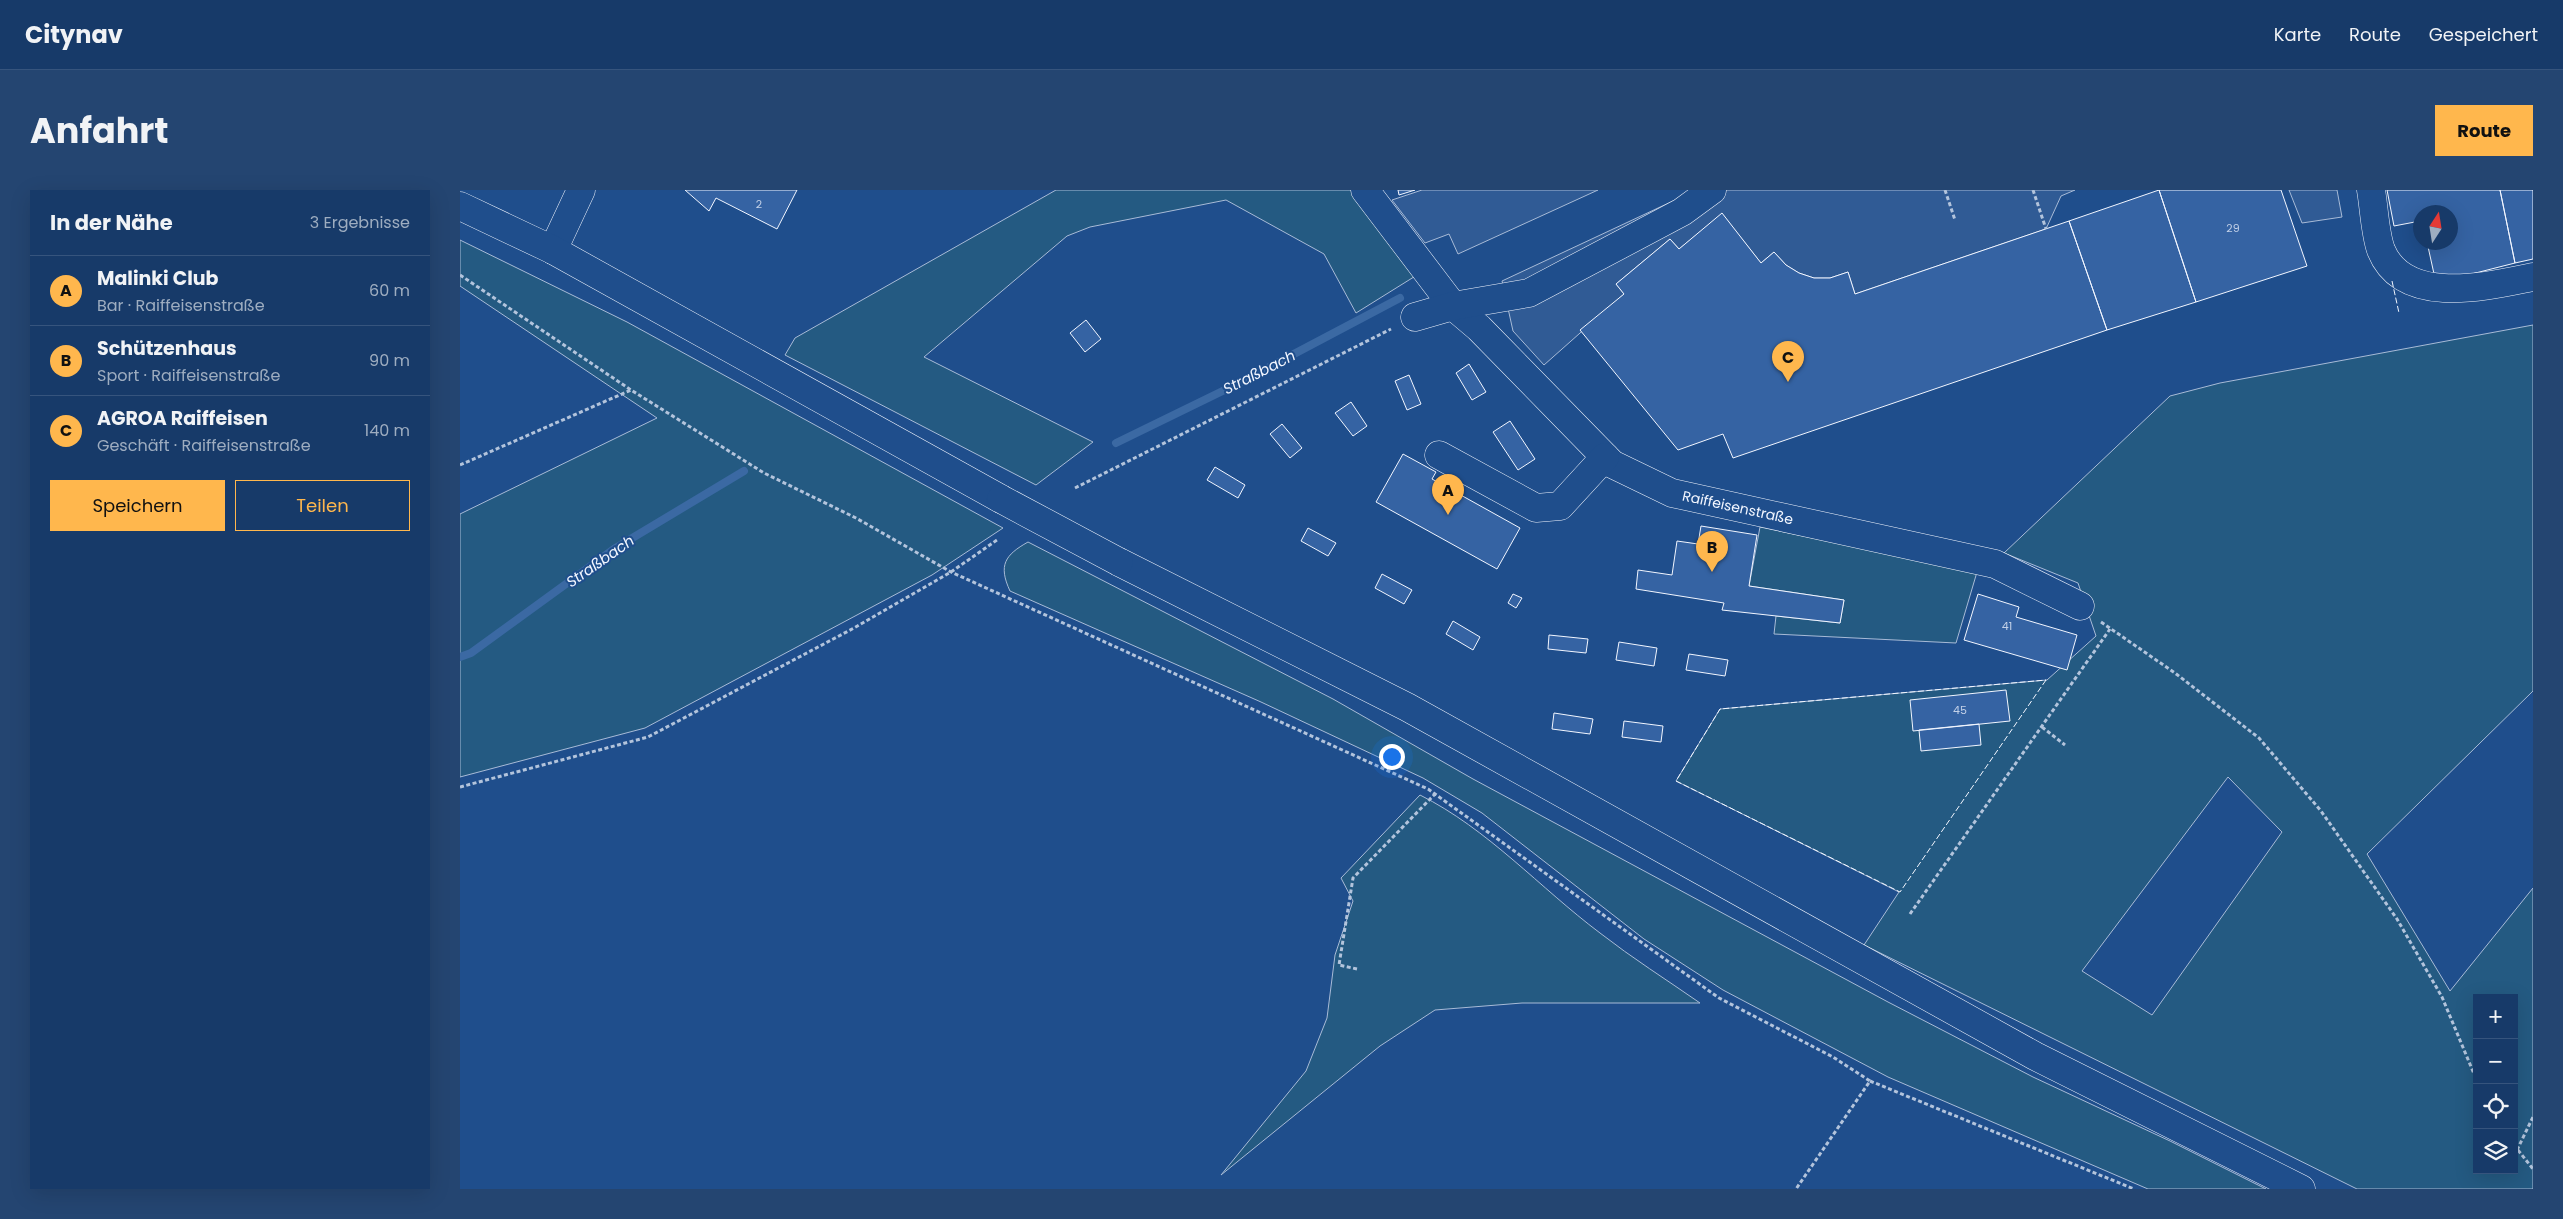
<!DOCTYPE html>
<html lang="de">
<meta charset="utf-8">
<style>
:root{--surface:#173a69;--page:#244571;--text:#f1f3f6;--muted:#9eadc0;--line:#36547d;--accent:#ffb74d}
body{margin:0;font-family:Poppins,sans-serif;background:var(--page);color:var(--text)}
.controls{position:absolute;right:15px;bottom:15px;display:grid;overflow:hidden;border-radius:0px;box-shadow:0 5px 20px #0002}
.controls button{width:45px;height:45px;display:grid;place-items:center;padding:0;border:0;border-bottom:1px solid var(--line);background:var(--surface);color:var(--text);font:25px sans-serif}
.compass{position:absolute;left:1953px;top:15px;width:45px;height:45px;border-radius:50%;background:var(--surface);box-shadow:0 5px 20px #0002;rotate:12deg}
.you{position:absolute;left:931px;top:566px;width:18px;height:18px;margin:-12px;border:4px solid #fff;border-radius:50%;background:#1a73e8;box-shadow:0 0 0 8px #1a73e833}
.badge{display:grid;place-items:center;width:32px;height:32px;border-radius:50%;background:var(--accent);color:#111;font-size:16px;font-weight:700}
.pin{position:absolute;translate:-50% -41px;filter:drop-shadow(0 1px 2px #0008)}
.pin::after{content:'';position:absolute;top:26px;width:18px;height:15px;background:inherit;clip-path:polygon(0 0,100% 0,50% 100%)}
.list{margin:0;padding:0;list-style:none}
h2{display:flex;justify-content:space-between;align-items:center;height:65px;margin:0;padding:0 20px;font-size:21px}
h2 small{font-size:16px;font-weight:400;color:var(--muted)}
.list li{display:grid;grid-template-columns:32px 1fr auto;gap:15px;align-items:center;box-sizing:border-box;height:70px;padding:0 20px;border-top:1px solid var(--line)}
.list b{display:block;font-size:19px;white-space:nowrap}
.list p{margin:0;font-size:16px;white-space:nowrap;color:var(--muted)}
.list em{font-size:16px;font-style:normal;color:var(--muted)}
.actions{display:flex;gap:10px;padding:15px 20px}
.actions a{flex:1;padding:11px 0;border:1px solid var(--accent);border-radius:0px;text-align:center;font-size:18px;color:var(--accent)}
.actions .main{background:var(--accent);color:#111}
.icon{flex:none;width:28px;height:28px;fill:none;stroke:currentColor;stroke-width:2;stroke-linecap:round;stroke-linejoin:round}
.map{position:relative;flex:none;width:2073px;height:999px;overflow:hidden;border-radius:0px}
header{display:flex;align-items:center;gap:30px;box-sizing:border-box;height:70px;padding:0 25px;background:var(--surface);border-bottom:1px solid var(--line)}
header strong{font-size:24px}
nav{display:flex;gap:28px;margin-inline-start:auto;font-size:18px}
.intro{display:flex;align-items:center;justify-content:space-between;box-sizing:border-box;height:120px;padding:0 30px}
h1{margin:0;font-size:35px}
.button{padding:12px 22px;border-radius:0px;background:var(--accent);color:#111;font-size:18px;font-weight:700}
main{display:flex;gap:30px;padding:0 30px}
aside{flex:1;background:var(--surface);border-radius:0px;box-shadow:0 5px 20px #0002}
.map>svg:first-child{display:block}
.green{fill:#245a82;stroke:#a8bbd7;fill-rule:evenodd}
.parking{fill:#305b95;stroke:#a8bbd7}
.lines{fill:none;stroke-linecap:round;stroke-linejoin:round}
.stream{stroke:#3b69a3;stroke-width:8}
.building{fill:#3563a3;stroke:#f2f6ff}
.minor-casing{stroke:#f2f6ff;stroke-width:29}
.major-casing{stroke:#f2f6ff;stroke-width:29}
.path{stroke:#b3c4dc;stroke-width:3;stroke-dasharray:4 2.5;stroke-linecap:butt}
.minor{stroke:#1f4e8c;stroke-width:28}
.major{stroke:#1f4e8c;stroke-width:28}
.major-bridge-casing{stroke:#f2f6ff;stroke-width:29;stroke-linecap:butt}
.major-bridge{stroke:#1f4e8c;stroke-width:28}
.fence{stroke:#f2f6ff;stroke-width:1;stroke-dasharray:6 2.5;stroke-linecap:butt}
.labels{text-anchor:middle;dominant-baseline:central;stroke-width:4;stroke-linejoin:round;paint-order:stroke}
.number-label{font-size:11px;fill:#c3d1e8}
.street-label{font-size:14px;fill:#f2f6ff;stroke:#1f4e8c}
.water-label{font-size:15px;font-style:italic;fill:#f2f6ff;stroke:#1f4e8c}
</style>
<header>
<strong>Citynav</strong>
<nav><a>Karte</a><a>Route</a><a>Gespeichert</a></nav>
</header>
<div class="intro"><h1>Anfahrt</h1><a class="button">Route</a></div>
<main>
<aside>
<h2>In der Nähe<small>3 Ergebnisse</small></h2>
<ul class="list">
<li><span class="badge">A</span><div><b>Malinki Club</b><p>Bar · Raiffeisenstraße</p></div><em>60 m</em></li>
<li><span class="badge">B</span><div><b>Schützenhaus</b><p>Sport · Raiffeisenstraße</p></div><em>90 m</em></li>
<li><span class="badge">C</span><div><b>AGROA Raiffeisen</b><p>Geschäft · Raiffeisenstraße</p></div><em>140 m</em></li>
</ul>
<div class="actions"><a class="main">Speichern</a><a>Teilen</a></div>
</aside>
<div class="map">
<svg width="2073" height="999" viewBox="0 0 2073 999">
<rect width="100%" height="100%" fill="#1f4e8c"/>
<path class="green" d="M596,0H893L957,85L896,123L864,64L766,10L630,37L607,46L464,167L633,252L576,295L325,165L335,148Z
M0,50L167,132L543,338L472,385L185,538L0,587V324L197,228L0,96Z
M2073,135V501L1907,664L1990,801L2073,698V999H1897L1404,755L1439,702L1216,591L1260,519L1587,490L1636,446L1618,393L1544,363L1710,206L1760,193ZM1768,587L1822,642L1692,825L1622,781ZM2017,808H2054V980H2017Z
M1300,337L1517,382L1496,453L1314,444L1316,426L1380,433L1384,410L1289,396Z
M568,352L873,509L1013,589L1428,812L1573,887L1710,951L1806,999H1688L1428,887L1263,800L1184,749L1022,623L963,588L801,512L550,401C538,375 545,365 568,352Z
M960,605C1028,639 1080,698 1140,743C1172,768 1207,790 1240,813H1062L975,820L920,856L761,985L846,881L867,828L875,765L893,711L881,688Z"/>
<path class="parking" d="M962,0H1138L998,64L989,44L965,53L932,10Z
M1242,0H1615L1601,6L1586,39L1395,104L1388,82L1370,88H1354L1339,83L1326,75L1314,62L1301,73L1262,24L1219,59L1210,49L1156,94L1164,104L1084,175L1053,141L1042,91L1213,11Z
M1829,0H1877L1882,27L1842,33Z"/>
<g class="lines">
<path class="stream" d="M656,253L779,193L940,108
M0,467L11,463L154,359L284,281"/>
</g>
<path class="building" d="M225,0H337L317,39L256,8L249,21Z
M938,0H955L939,5Z
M1699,0H1821L1847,76L1736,112Z
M1699,0L1736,112L1647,140L1609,31Z
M1927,0H2040L2055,73L1976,93L1967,52H1990V22H1960V31L1934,36Z
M2040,0H2073V69L2055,73Z
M1262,23L1301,73L1314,62L1326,75L1339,83L1354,88H1370L1388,82L1395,104L1609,31L1647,140L1273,268L1263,244L1218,260L1120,140L1164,104L1156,94L1210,49L1219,59Z
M626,130L641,149L625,162L610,143Z
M1009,174L1026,202L1012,210L996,183Z
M949,185L961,214L947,220L935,191Z
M891,212L907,236L893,246L875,223Z
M1050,231L1075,269L1058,280L1033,242Z
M822,234L842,258L830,268L810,244Z
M943,264L976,282L972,289L1060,338L1037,379L916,312Z
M755,277L785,295L778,308L747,290Z
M1241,336L1297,345L1289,396L1384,410L1380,433L1262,420L1264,413L1176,399L1178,380L1212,385L1217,351L1238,354Z
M848,338L876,353L868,366L841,351Z
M922,384L952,400L944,414L915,398Z
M1053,404L1062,408L1056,418L1048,413Z
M1518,404L1559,417L1556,427L1617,445L1607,480L1504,450Z
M993,431L1020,447L1013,460L986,444Z
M1089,445L1128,449L1126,463L1088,459Z
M1159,452L1197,458L1194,476L1156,470Z
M1229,464L1268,470L1265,486L1226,480Z
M1546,500L1550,531L1453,541L1450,510Z
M1094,523L1133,529L1130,544L1092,539Z
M1164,531L1203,536L1201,552L1162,547Z
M1519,534L1521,555L1461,561L1459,540Z"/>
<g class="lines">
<g class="minor-casing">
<g id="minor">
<path id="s1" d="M905,0L993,116L1019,138L1152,274L1212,303L1535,374L1620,416"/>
<path d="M1911,0C1914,17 1915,44 1921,60C1944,117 2028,96 2073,87"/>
<path d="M93,60L121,0"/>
<path d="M955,127L993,116L1069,103L1222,22L1252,0"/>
<path d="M979,265L1076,318L1100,316L1145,267"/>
</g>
</g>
<g class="major-casing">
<path id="major" d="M0,16L93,60L541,309
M659,372L947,517L1575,866L1841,999"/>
</g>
<path class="path" d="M1485,0L1495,30
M1573,0L1586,39
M0,85L171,200L304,283L396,328L491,382L968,599L1259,808L1373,867L1410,891L1336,999
M0,275L171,200
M615,298L931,139
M1641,432L1715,483L1799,548L1861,621L1937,729L1982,807L2017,891
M1582,537L1605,555
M0,597L188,547L394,438L491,382L537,350
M1450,724L1650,439
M897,779L879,775L893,688L975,604
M1410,891L1674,999
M2054,955L2073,979
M2057,960L2073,927"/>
<use href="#minor" class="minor"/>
<use href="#major" class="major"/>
<g class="major-bridge-casing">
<path id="major-bridge" d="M541,309L659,372"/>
</g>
<use href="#major-bridge" class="major-bridge"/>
<path class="fence" d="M1932,91L1939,123
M1586,490L1440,702L1216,591L1260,519Z"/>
</g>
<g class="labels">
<g class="number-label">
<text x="299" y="14">2</text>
<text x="1773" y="38">29</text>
<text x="1547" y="436">41</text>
<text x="1500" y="520">45</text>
</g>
<g class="street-label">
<text stroke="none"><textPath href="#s1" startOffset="504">Raiffeisenstraße</textPath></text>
</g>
<g class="water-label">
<text transform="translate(799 182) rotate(-27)">Straßbach</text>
<text transform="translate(140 371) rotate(-35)">Straßbach</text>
</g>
</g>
</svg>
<div class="controls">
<button>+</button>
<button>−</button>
<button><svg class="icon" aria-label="locate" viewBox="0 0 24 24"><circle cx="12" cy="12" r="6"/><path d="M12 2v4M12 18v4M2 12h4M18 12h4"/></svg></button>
<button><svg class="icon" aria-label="layers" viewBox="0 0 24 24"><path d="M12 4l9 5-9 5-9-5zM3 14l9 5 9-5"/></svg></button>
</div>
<svg class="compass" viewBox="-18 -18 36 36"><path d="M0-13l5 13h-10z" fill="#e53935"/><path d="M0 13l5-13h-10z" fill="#9eadc0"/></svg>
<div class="you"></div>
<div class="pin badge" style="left:988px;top:325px">A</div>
<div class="pin badge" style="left:1252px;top:382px">B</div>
<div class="pin badge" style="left:1328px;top:192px">C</div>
</div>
</main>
